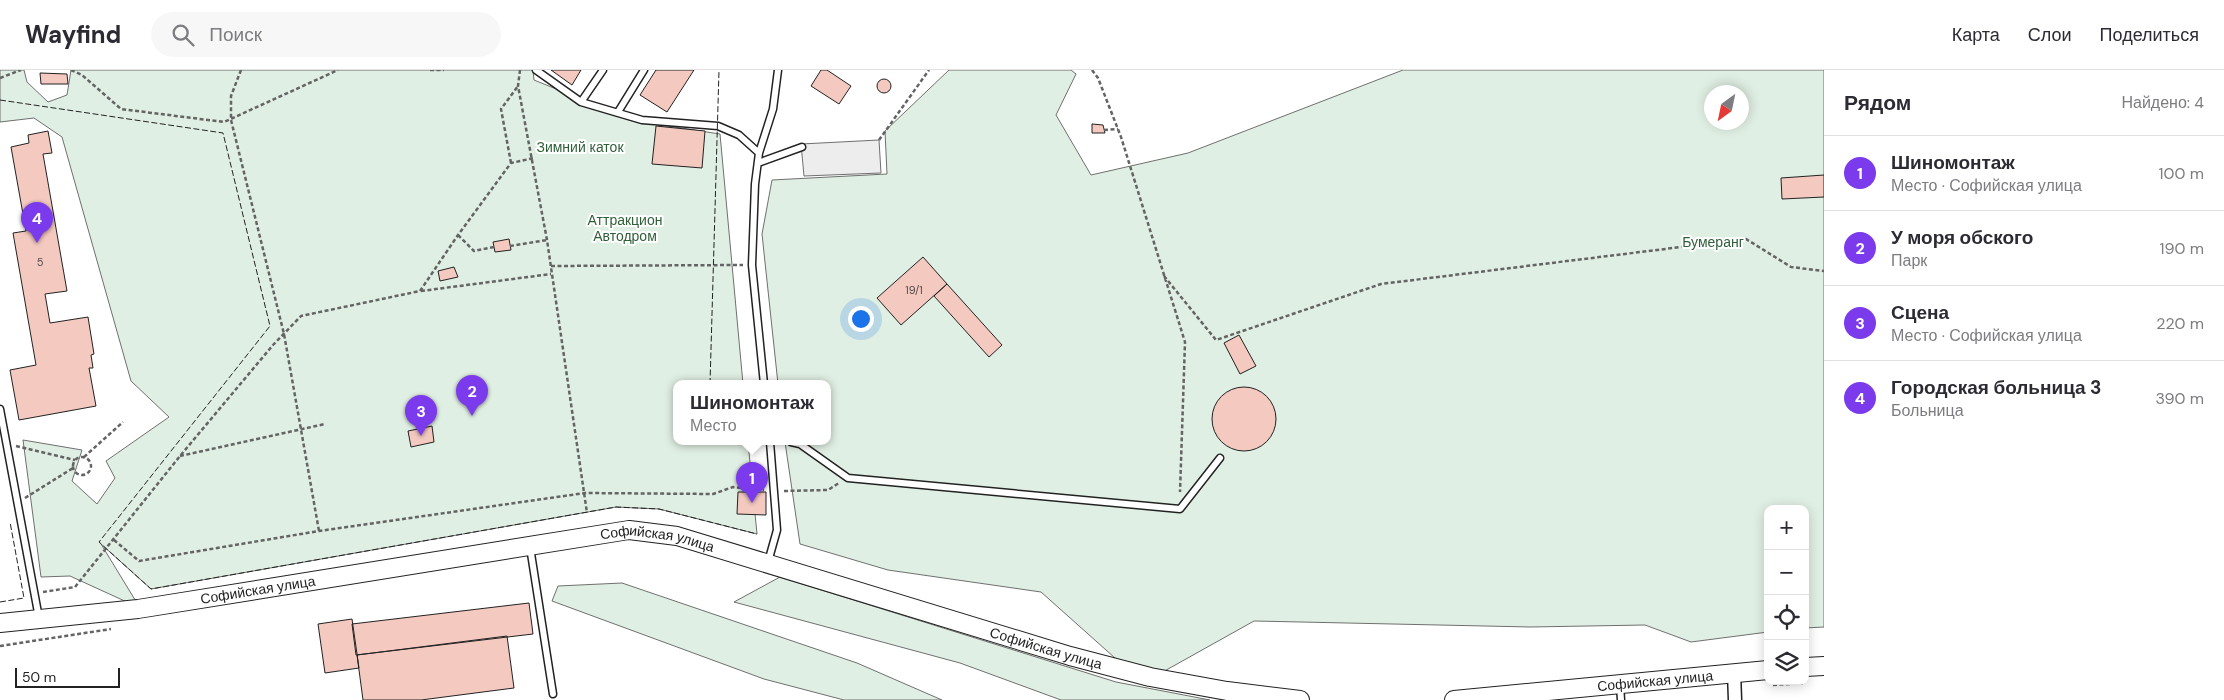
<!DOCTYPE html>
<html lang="ru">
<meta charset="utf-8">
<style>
:root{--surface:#fff;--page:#f7f7f7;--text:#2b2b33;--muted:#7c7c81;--line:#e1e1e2;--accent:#7c3aed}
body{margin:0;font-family:"DM Sans",sans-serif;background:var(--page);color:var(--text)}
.controls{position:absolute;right:15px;bottom:15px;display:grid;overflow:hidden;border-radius:10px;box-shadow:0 2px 12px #0003}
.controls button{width:45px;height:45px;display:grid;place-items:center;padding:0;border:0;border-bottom:1px solid var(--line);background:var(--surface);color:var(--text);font:25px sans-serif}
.compass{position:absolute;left:1704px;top:15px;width:45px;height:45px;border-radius:50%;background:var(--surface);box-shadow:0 2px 12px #0003;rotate:213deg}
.scale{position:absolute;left:15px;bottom:12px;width:105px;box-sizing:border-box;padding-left:5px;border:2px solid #222;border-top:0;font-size:14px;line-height:18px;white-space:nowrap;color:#222;-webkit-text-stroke:4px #fff;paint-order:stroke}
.you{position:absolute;left:860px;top:248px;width:18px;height:18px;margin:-12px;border:4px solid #fff;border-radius:50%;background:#1a73e8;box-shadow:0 0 0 8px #1a73e833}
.badge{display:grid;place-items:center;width:32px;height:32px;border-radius:50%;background:var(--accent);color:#fff;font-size:16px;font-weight:700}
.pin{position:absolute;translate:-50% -41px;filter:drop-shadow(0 1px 2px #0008)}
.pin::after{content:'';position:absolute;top:26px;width:18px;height:15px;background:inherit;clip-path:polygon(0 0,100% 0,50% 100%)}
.popup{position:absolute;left:673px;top:310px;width:158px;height:65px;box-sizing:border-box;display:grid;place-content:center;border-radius:10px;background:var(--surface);filter:drop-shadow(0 1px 4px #0005);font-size:16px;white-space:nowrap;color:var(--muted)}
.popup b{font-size:19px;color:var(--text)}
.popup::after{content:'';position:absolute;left:50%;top:100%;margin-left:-10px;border:10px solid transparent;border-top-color:var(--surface)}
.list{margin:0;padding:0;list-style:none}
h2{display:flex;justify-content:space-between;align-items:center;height:65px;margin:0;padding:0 20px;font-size:21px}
h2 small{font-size:16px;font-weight:400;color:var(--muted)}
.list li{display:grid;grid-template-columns:32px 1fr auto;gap:15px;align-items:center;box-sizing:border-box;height:75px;padding:0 20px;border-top:1px solid var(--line)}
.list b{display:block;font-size:19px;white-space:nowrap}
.list p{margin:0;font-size:16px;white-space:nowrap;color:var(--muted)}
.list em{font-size:16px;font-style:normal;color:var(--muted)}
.icon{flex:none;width:28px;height:28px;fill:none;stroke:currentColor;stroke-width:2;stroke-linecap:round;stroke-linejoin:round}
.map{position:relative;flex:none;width:1824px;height:630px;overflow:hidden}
header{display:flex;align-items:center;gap:30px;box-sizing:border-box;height:70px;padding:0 25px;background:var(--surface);border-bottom:1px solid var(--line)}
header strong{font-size:24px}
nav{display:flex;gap:28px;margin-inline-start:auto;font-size:18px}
.search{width:350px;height:45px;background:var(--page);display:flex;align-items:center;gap:12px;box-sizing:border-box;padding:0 18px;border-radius:28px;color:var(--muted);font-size:19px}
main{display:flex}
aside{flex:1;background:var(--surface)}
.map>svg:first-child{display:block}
.green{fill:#e0efe3;stroke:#6f6f6f;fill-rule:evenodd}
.parking{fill:#ededed;stroke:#6f6f6f}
.building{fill:#f3c9c0;stroke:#222}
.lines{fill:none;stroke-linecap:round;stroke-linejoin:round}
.service-casing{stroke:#222;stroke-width:9}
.minor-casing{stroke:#222;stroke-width:15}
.secondary-casing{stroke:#222;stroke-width:20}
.path{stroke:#646464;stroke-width:2.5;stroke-dasharray:4 2.5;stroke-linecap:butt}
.service{stroke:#fff;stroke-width:6}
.minor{stroke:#fff;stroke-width:12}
.secondary{stroke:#fff;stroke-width:18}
.fence{stroke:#222;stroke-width:1;stroke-dasharray:6 2.5;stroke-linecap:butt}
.labels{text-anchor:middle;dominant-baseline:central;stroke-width:4;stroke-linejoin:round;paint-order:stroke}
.number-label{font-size:11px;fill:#564c4a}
.park-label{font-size:14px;fill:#2f5e38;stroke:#fff}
.street-label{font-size:14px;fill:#222;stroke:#fff}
</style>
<header>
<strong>Wayfind</strong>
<div class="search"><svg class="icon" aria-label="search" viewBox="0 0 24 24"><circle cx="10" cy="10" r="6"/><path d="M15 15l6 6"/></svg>Поиск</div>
<nav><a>Карта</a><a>Слои</a><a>Поделиться</a></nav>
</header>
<main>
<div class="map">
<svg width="1824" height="630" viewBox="0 0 1824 630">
<rect width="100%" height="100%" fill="#fff"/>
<path class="green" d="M0,0H24L27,12L48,32L67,25L71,0H533L534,10L635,51L720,64L743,314H677V372H748L757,464L659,439L616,437L151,519L101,474L140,538L70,506L41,507L23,370L82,380L72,411L97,434L115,408L106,391L169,347L131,311L62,67L34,48L0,52Z
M949,0H1071L1076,4L1056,45L1091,105L1188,83L1403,0H1824V557L1805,558V439H1768V562L1691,572L1645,555L1530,557L1254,551L1143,613L1041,522L888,500L800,474L785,372H827V314H778L762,164L772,110L887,104L885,61ZM1712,22H1742V52H1712Z
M780,507L1116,612L1210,630H1061L960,593L734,532Z
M622,513L857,593L942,630H844L764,609L552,531L558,516Z"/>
<path class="parking" d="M879,70L881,103L804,106L801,74Z"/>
<path class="building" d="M551,0H581L572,15Z
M656,0H694L667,42L640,25Z
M821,0H827L851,16L839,34L811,16Z
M40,3L67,4L68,14H41Z
M877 16a7 7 0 1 1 14 0a7 7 0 1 1-14 0Z
M1092,54L1103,55L1105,63H1092Z
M656,56L705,61L702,98L652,94Z
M48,61L52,83L43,84L67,221L45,224L50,253L88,247L94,284L91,285L93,298H89L96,336L19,350L10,300L36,295L13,163L26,161L11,77L29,73L28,65Z
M1824,105V127L1782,129L1781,108Z
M509,169L511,180L495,182L493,172Z
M923,187L947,214L901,255L877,228Z
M454,197L458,207L440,211L438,201Z
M947,214L1002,275L989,287L934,226Z
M1239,265L1256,296L1240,304L1224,273Z
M1212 349a32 32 0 1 1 64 0a32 32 0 1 1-64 0Z
M432,356L434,372L411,377L408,361Z
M738,422H766V445L737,444Z
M529,533L533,564L356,585L352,554Z
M352,549L359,598L325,603L318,554Z
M507,566L514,618L421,630H363L357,585Z"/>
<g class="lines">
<g class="service-casing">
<path id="service" d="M536,0L581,32L642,50L718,56L739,65L759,83
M581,32L603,0
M618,42L644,0
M758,93L802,77
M764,314L752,195L755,114L759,83L773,39L778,0
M0,339L39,548
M791,372L800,374L848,408L1180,439L1220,388
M530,477L553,624
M768,492L777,460L770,372
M1620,615L1621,630"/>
</g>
<g class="minor-casing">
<path id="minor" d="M1734,602L1735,630"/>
</g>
<g class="secondary-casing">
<g id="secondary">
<path id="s1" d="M0,553L138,539L629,460L677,466L1070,586L1150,607L1227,621L1300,630"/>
<path d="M1805,597L1824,596"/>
<path id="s2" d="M1454,630L1768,600"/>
</g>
</g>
<path class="path" d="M71,0L82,5L121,39L224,52L338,0
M241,0L231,26V50L284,264L319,461
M430,0H444
M520,0L518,16L547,170L587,443
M1092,0L1098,8L1121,67L1185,272L1180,422
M0,8L21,0
M1104,60L1118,59
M879,70L929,0
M511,93L501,39L518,16
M458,165L474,181L494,177
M510,176L547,170
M551,196L743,195
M1164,206L1216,270L1381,214L1746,169L1791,197L1824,201
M421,221L551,204
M16,376L75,390
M180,386L325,354
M73 396a9 9 0 1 1 18 0a9 9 0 1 1-18 0Z
M84,387L123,352
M784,421L828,420L839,413
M25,428L73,398
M114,470L139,491L319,461L585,423L713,424L733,417L764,420
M43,522L75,517L180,386L273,275L301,246L420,221L458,165L511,93L534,88
M0,576L111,559
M1773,615L1805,613"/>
<use href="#service" class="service"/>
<use href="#minor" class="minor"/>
<use href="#secondary" class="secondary"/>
<path class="fence" d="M0,30L223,63L270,256L99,472L151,519L616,437L659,439L757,464
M710,314L719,0
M0,532L24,528L10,452"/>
</g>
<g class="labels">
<g class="number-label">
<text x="40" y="192">5</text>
<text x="914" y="220">19/1</text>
</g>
<g class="park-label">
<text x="580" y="77">Зимний каток</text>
<text x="625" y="150">Аттракцион<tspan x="625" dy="16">Автодром</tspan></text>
<text x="1713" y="172">Бумеранг</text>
</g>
<g class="street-label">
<text stroke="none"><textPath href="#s1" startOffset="665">Софийская улица</textPath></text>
<text stroke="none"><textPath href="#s1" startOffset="260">Софийская улица</textPath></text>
<text stroke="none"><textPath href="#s1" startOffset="1070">Софийская улица</textPath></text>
<text stroke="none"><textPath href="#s2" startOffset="202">Софийская улица</textPath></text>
</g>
</g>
</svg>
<div class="controls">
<button>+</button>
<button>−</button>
<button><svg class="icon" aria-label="locate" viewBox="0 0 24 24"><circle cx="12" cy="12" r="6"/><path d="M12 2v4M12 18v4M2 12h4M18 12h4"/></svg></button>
<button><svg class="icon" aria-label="layers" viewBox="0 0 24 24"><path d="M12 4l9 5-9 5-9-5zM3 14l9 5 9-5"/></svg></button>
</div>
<svg class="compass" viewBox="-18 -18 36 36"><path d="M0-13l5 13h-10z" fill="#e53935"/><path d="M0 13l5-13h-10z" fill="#7c7c81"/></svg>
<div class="scale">50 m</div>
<div class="you"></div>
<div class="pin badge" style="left:752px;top:433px">1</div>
<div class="popup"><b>Шиномонтаж</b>Место</div>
<div class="pin badge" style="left:472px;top:346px">2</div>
<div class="pin badge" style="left:421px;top:366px">3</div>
<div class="pin badge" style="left:37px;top:173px">4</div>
</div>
<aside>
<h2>Рядом<small>Найдено: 4</small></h2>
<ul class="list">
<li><span class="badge">1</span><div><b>Шиномонтаж</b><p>Место · Софийская улица</p></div><em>100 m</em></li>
<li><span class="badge">2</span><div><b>У моря обского</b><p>Парк</p></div><em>190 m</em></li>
<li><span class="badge">3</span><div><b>Сцена</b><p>Место · Софийская улица</p></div><em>220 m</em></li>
<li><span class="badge">4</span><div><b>Городская больница 3</b><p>Больница</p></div><em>390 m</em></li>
</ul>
</aside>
</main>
